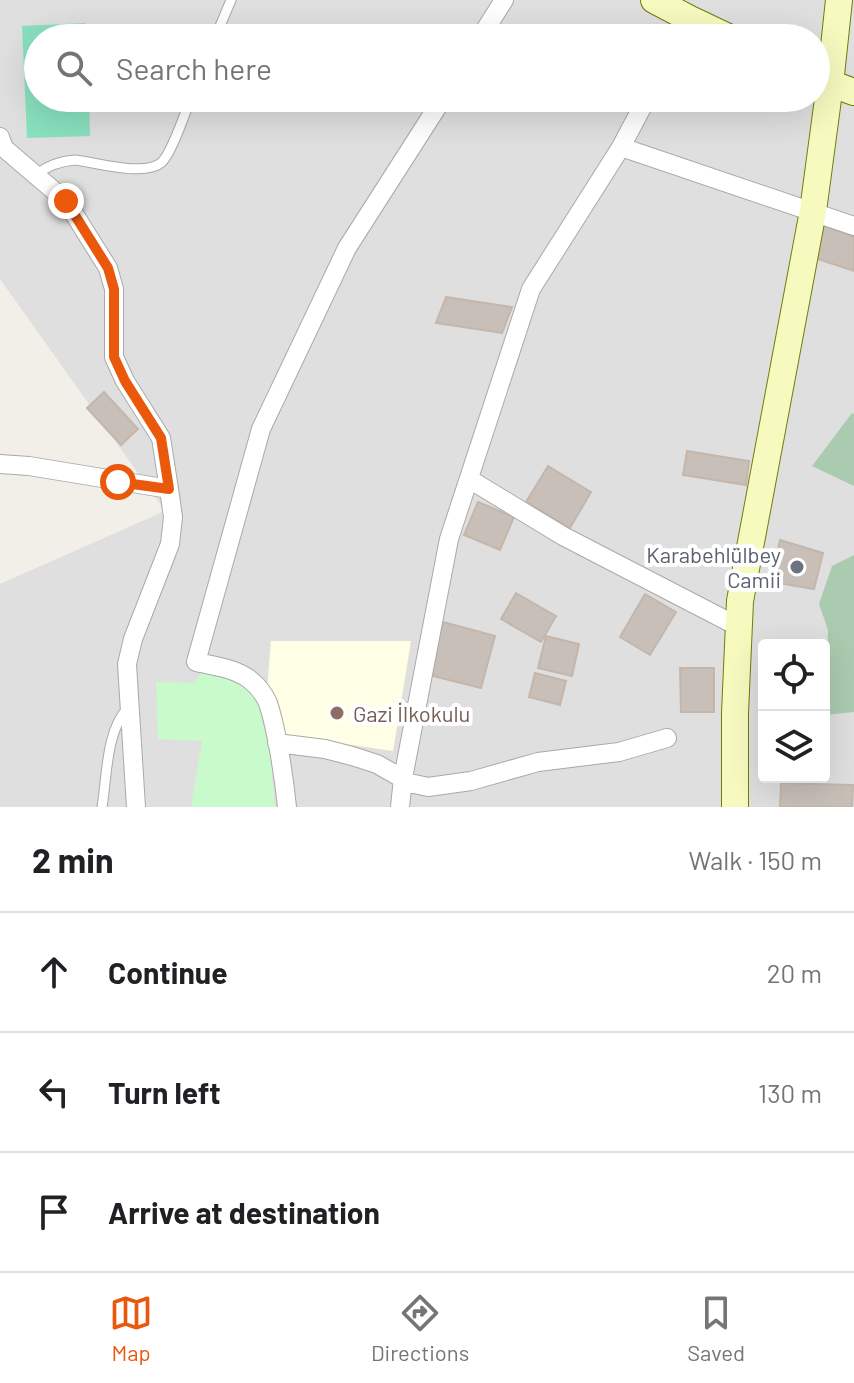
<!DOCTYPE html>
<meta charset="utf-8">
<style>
:root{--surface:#fff;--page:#f6f6f6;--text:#202124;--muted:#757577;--line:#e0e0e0;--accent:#ea580c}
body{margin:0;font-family:Barlow,sans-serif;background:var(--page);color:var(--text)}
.controls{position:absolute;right:24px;bottom:24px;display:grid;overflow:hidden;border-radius:8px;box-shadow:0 8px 32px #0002}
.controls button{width:72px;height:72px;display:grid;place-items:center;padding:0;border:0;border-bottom:2px solid var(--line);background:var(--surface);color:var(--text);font:40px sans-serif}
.stop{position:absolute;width:24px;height:24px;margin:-18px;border:6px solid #ea580c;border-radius:50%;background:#fff}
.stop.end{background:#ea580c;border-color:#fff;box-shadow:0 2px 8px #0008}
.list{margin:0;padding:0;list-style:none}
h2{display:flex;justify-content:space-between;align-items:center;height:104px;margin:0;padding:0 32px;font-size:34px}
h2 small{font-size:26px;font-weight:400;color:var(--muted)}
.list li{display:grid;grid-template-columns:52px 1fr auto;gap:24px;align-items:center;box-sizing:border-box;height:120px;padding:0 32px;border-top:2px solid var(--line)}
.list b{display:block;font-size:30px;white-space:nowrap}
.list em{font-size:26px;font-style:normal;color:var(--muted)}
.icon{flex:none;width:44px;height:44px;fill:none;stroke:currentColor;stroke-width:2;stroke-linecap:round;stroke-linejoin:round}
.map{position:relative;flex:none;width:854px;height:807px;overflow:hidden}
.search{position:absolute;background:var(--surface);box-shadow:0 8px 32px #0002;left:24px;right:24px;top:24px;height:88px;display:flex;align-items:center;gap:20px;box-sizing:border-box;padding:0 28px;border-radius:44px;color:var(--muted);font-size:30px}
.sheet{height:464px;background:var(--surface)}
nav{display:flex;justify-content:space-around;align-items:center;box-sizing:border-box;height:112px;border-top:2px solid var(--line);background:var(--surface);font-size:22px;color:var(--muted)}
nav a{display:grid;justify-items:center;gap:4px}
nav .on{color:var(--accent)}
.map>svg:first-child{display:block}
.residential{fill:#e0dfdf;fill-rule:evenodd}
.education{fill:#ffffe5}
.cemetery{fill:#aacbaf}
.park{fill:#c8facc}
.pitch{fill:#88e0be}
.building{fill:#c7bfb8;stroke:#c4b6ab;stroke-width:2}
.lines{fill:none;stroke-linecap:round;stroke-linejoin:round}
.lane-casing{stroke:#a9a9a9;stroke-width:11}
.street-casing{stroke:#a9a9a9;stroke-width:20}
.secondary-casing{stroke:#707d05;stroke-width:28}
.lane{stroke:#fff;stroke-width:9}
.street{stroke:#fff;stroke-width:18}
.secondary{stroke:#f7fabf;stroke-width:26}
.route{stroke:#ea580c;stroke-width:10}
.worship-dot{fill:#6b7280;stroke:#fff;stroke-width:3}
.education-dot{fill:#8d6e63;stroke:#fff;stroke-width:3}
.labels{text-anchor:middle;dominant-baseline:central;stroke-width:8;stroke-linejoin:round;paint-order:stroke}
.worship-label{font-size:22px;fill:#5b616d;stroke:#fff;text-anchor:end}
.education-label{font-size:22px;fill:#785e54;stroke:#fff;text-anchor:start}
</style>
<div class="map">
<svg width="854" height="807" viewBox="0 0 854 807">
<rect width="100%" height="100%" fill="#f2efe9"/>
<path class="residential" d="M0,0H854V807H0V584L165,511L0,279ZM38,38H816V98H38ZM764,645H824V777H764Z"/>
<path class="education" d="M271,641H411L393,751L283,735L267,691Z"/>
<path class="cemetery" d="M852,413L854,414V486L812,466Z
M854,555V712L824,715V664L827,652L828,630L819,604L832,566Z"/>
<path class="park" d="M205,667L258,691L267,717L275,807H191L202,741L158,739L156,682L194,683Z"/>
<path class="pitch" d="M85,23L86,38H38V98H89L90,136L27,138L22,26Z"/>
<path class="building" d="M817,223L854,237V271L809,256Z
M446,297L512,307L502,333L436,323Z
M104,392L138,429L121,445L87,408Z
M687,451L749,461L746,485L683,475Z
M548,466L591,492L570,528L526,502Z
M478,502L514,517L500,550L464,535Z
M780,540L823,553L814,589L772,582Z
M516,593L556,616L541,642L501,619Z
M645,594L676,612L650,655L620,637Z
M443,622L495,636L481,688L429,675Z
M546,636L579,644L572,676L538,668Z
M680,668H714V712H681Z
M535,673L566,681L560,705L529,697Z
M781,783L853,785L852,807H780Z"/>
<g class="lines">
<g class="lane-casing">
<path id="lane" d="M215,38L231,0
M36,175C48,165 60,161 76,160C97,163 146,177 162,162C172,152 185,113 191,98
M102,807C107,777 106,730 128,708"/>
</g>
<g class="street-casing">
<path id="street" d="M480,38L504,0
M679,38L690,19
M0,137L4,148L66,201L108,268L114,289V357L125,381L161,438L169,489L29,466L0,464
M621,147L854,226
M469,479L563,536L739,627
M277,743L325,749L352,756L377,764L410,783L428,787L471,781L538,762L619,752L667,738
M136,807L127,664L133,639L170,544L173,517L169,489
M287,807C284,778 277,730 268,703C264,694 257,685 249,679C234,668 214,666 196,662L261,429L347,248L443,98
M400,807L403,778L449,539L531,289L621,147L647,98"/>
</g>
<g class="secondary-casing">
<path id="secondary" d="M654,0L690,19L730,38
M816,78L854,92
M735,807V713L740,601L813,211L830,84L839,0"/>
</g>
<use href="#lane" class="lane"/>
<use href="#street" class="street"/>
<use href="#secondary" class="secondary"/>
</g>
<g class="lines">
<path class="route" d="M66,201L108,268L114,289V357L125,381L161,438L169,489L118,482"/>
</g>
<circle class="worship-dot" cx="797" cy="567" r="8"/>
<circle class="education-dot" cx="337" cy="713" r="8"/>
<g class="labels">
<g class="worship-label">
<text x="781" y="554">Karabehlülbey<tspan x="781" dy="25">Camii</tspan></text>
</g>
<g class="education-label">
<text x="353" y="713">Gazi İlkokulu</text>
</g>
</g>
</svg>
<div class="controls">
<button><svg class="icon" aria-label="locate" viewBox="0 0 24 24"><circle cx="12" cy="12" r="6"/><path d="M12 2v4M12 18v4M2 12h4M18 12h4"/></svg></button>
<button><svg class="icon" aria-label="layers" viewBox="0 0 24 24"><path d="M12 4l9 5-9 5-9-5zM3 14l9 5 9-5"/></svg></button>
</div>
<div class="stop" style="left:118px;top:482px"></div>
<div class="stop end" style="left:66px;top:201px"></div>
<div class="search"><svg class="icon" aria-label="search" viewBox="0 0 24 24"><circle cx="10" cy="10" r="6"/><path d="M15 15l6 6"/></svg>Search here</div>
</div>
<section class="sheet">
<h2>2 min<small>Walk · 150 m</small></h2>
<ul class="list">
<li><svg class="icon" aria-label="ahead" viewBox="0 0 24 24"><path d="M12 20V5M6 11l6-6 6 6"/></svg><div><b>Continue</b></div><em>20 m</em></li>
<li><svg class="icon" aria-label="left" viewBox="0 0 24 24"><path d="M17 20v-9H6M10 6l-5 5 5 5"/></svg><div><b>Turn left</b></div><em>130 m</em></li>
<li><svg class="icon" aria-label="arrive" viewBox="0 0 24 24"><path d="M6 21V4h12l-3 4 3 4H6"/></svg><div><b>Arrive at destination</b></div></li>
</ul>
</section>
<nav>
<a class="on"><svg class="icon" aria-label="map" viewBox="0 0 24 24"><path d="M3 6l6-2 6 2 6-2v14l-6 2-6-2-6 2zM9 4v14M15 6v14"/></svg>Map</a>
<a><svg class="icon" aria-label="directions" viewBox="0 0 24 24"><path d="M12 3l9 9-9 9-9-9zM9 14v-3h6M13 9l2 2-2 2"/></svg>Directions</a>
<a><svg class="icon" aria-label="saved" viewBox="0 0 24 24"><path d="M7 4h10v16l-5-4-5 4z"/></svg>Saved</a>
</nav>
